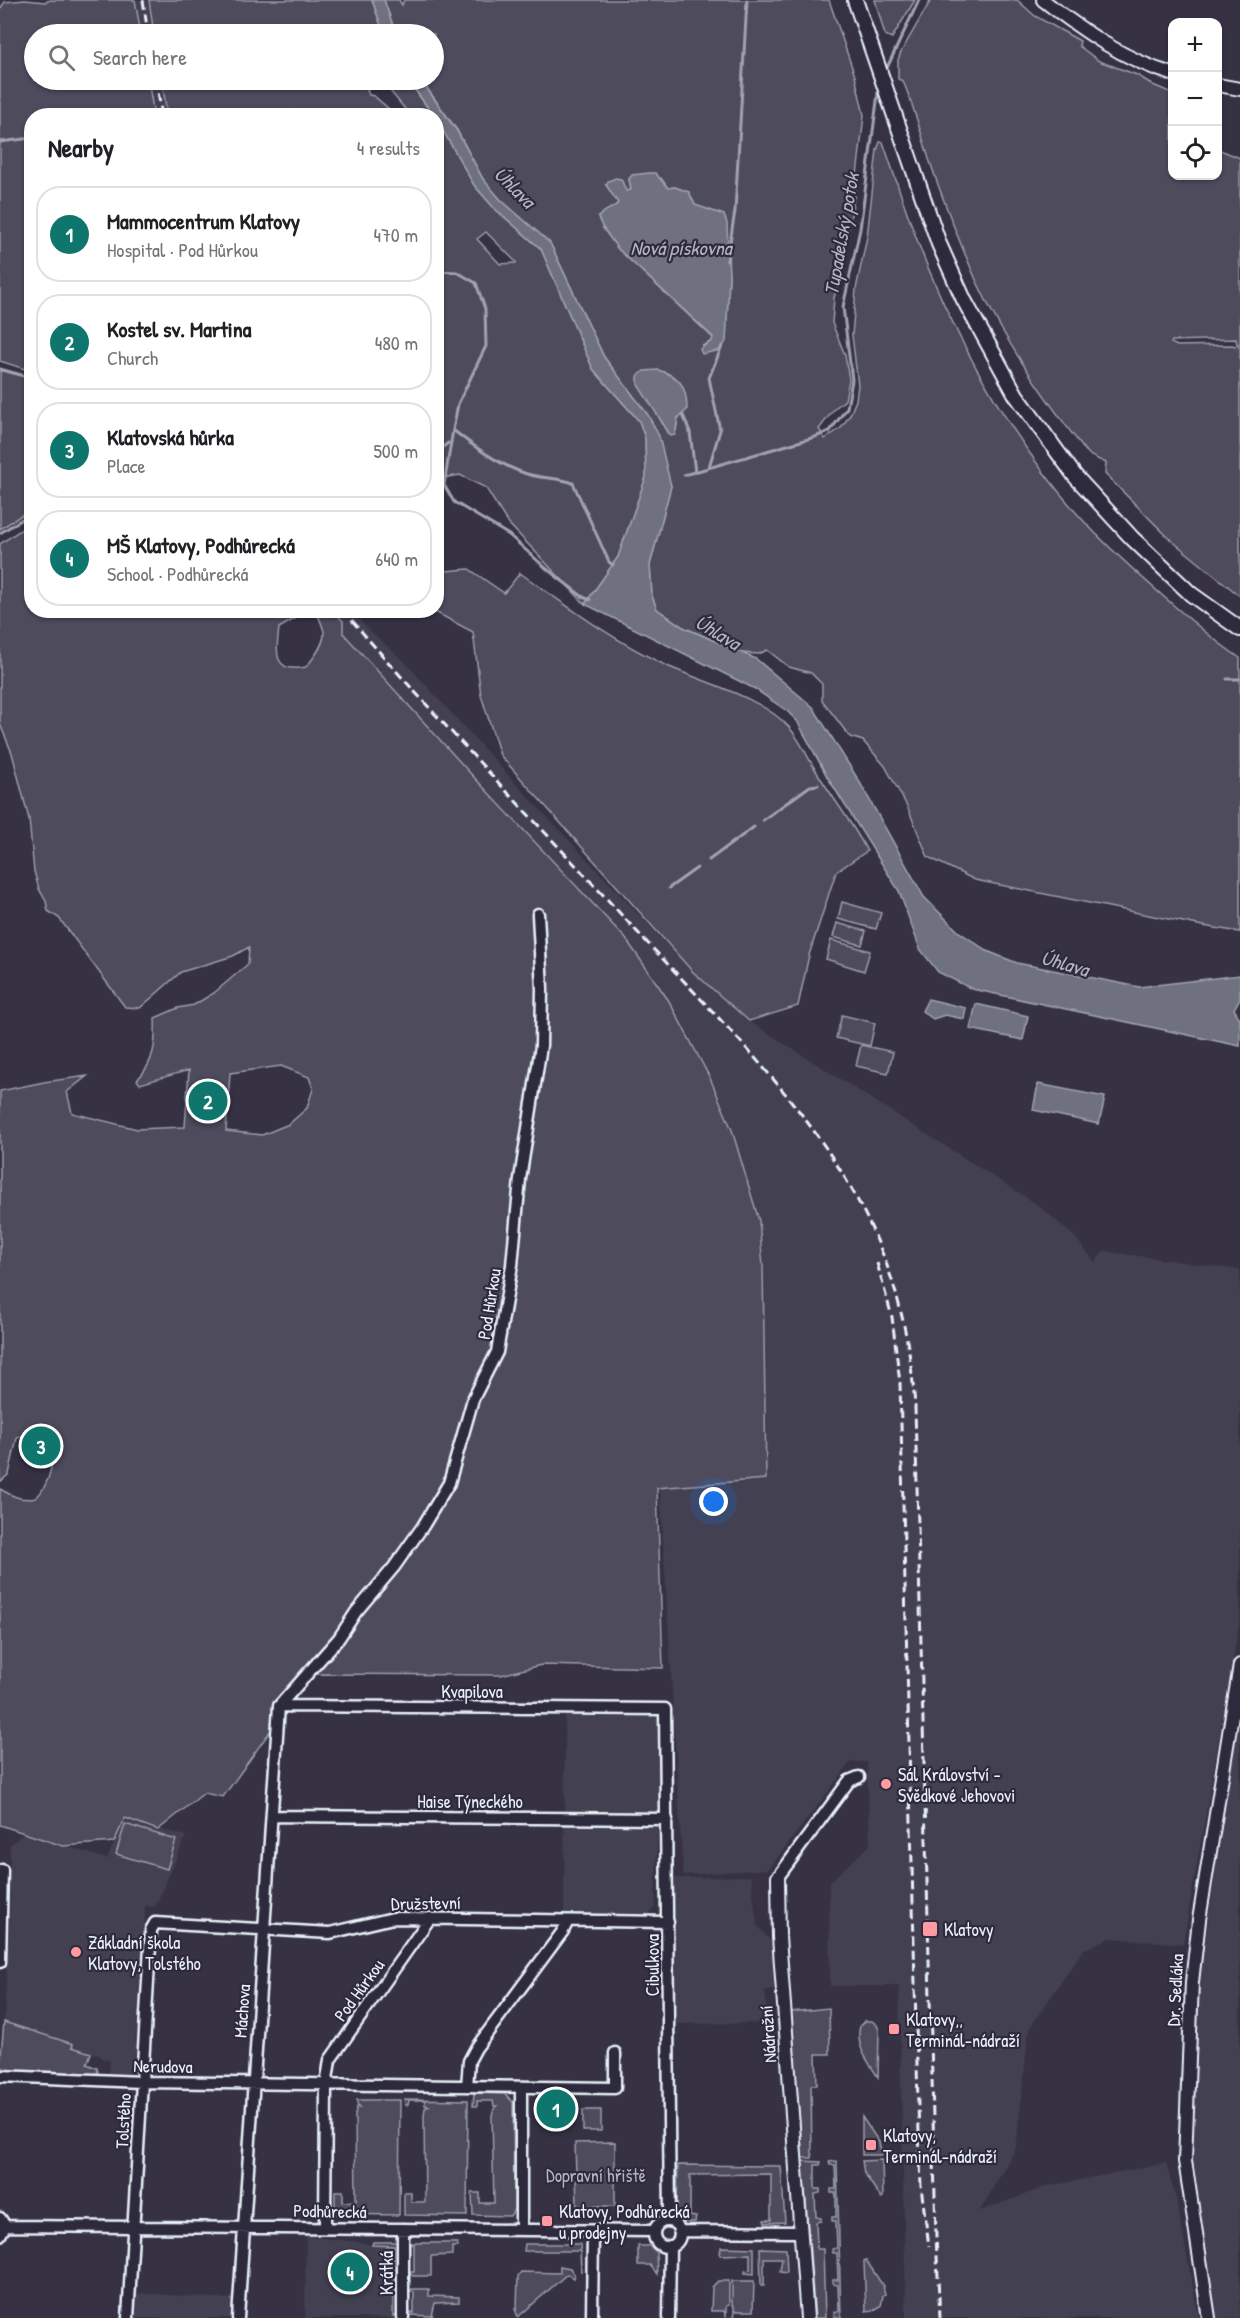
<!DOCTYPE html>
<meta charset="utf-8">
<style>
:root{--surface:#fff;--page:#f2f2f2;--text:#202124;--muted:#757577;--line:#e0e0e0;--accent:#0f766e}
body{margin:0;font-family:"Patrick Hand",sans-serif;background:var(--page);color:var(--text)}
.controls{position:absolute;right:18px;top:18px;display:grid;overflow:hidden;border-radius:12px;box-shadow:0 2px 4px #0004}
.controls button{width:54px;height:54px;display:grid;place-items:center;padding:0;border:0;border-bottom:2px solid var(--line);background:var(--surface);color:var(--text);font:30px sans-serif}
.you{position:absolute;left:714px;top:1502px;width:21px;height:21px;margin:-15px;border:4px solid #fff;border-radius:50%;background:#1a73e8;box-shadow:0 0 0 9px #1a73e833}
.badge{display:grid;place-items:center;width:39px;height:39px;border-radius:50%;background:var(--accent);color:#fff;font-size:20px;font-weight:700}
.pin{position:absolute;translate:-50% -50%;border:3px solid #fff;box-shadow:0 2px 6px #0006}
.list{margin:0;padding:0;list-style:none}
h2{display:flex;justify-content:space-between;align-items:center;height:78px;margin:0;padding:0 24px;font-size:26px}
h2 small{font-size:20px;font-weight:400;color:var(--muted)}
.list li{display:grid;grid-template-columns:39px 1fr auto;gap:18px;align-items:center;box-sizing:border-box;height:96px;margin:0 12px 12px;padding:0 12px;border:2px solid var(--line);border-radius:24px}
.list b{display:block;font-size:22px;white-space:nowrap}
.list p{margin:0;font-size:20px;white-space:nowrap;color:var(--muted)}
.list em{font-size:20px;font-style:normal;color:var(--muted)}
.icon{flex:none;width:33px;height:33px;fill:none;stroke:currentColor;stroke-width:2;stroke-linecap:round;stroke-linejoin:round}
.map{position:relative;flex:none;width:1240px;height:2318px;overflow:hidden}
.search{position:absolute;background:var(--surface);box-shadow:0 2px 4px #0004;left:24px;top:24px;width:420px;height:66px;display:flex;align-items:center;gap:15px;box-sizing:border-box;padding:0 21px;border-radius:33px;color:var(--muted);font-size:22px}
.panel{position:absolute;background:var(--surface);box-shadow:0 2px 4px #0004;left:24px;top:108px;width:420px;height:510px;border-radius:24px}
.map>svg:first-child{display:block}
.built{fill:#433f51}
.green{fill:#4d4b5c;stroke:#9a9eaa;stroke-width:1.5;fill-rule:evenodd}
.water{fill:#70717f;stroke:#a0a4af;stroke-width:1.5}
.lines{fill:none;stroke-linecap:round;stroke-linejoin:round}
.stream{stroke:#a0a4af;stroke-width:3}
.minor-casing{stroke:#e8f1f8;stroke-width:15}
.tertiary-casing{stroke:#e8f1f8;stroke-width:16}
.secondary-casing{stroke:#e8f1f8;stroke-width:18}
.minor{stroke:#2f2a3d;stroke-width:10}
.tertiary{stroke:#2f2a3d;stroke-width:12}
.secondary{stroke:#2f2a3d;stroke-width:14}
.rail{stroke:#e8f1f8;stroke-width:3;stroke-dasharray:9 4.5;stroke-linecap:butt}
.poi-dot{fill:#ff9aa2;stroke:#2f2a3d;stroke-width:2}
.labels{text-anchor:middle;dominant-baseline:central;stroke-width:4.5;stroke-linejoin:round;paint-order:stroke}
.street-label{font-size:18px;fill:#e8f1f8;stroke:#2f2a3d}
.poi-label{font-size:18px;fill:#e8f1f8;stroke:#2f2a3d;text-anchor:start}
.park-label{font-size:18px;fill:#b2b7c1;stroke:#2f2a3d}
.water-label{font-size:20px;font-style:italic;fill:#b2b7c2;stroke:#2f2a3d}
</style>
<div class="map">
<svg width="1240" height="2318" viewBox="0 0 1240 2318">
<rect width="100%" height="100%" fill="#363244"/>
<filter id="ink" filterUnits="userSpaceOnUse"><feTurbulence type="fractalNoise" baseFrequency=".0167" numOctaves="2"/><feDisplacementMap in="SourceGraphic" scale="12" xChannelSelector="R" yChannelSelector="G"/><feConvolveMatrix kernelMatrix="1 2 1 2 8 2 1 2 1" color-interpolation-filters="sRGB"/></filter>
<g filter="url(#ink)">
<path class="built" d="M135,0H149L154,34H141Z
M148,80H162L167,115H154Z
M333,611H351L369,630L403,660L518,786L693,972L749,1021L1038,1205L1074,1236L1095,1262L1104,1251L1240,1270V1619L1183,1944L1110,1938L1083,1950L1029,2029L1016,2148L980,2211L1048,2186L1166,2163L1176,2199L1199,2318H906L899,1986H830L829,1882L870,1845L867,1762H851L769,1869L683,1875L660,1488L766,1479L763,1267L759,1221L732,1130L470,773L343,632L342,621Z
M1240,1708V2318H1216L1193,2158L1199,1982Z
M565,1714L662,1715L655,1907L643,1921H568L564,1913Z
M124,1820L186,1836L155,1907L145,1906L144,1974H140L134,2072L130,2074L108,2073L110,2061L101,2058V2056L72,2047V2044L4,2022L10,1908V1845L24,1833L107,1859Z
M751,1876L757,1925L772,1943L777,1988L765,1991L768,2023L676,2024L673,1939L675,1878Z
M306,2236L366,2243L372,2245L394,2246L393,2318H305Z
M137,2293L232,2299L230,2318H136Z"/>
<path class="green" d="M25,0L45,2L51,0H135L141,34H34V80H148L154,115L32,116L31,371L0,361V9L5,2Z
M149,0H372L384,34H154Z
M384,0H399L402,5L404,0H829L855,76L864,115L855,193L840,275L834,298L832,323L845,355L849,380L845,400L835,408L819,429L825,439L841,428L850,415L856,400L858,385L852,335L856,289L867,237L877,150L880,142H883C898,185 911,228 929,270C965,357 1018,447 1080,517C1108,548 1141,577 1172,604C1194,623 1216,642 1240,658V932L1203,926L975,880L928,857L907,806L885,766L863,741L850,737L822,700V684L811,673L789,667L767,650L759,654L742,653L683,627L657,609L652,596L650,565L671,486L648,415L604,357L550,243L501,200L483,179L457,130L421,80H434V34H396ZM661,178L668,188L675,187L689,192L695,205L724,215L729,277L726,340L702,346L712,341L713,338L618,249L603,228L598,217L619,203L606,185L626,191L631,190L629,179ZM658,370C687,379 682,388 683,415L678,418L676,431L667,433L653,405L639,385Z
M875,0H915L892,38L885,35Z
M931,0H1017L1035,16L1080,41L1079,46L1099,61L1137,75L1153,85L1172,93V176H1218V149L1240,158V344H1237L1236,339L1172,341L1171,343L1177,346L1232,345L1240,347V596L1171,540L1105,474L1106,463L1091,456L1083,448C1037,388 993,325 965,254C952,223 940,191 929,159C921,133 914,107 903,81L898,79V60L901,52Z
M162,80H380L367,90L369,95L374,96L396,115H167Z
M381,80H408L433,115H410Z
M437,120L474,185L494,208L541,249L593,369L639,421L645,438L646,477L618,557L585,604L507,522L486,488L460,475L437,479ZM486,232L516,262V263L500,264L477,239Z
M0,370L32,379L31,509L0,529Z
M31,523L32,610L295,611L296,618L279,628C276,653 273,674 306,667C313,659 325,643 324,632C323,626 319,618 317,613L319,611H333L343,621V633L470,773L626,939L669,1001L710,1078L732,1130L759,1221L763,1267L766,1479L657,1488L663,1668L541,1665L501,1675L311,1674L223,1797L204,1793L158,1830L125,1818L114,1842L63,1846L0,1825V1489C12,1496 22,1501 36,1498C50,1484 54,1461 53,1442C43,1435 29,1432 17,1438L9,1474L0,1482V1091L44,1082L87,1076L67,1092L72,1113L137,1129L185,1127L189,1070L140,1084L137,1080C155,1062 156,1042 155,1018L178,1008L194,1005L214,993L248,964L249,947L233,956L181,972L140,1008L125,1007L59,918L48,911L46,901L39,889L34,871L29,819L12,753L0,724V544ZM281,1066L309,1077L313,1089L307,1108L289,1124L262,1135L226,1131L230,1073Z
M437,568L445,571L469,569L504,593L520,573C566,605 612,640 663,664C701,682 760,696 789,727C801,741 808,759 818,774C834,800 853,824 867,851L836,872L809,955L798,1006L749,1021L693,972L500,755L481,695L473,632L433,611L436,610Z
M842,902L881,913L876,929L838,919Z
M837,923L866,931L862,945L833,937Z
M831,940L870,951L864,971L826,959Z
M842,1015L875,1023L870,1046L836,1038Z
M861,1045L893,1052L888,1073L856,1066Z
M125,1824L176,1840L167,1869L116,1854Z
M829,2008L830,2054H816L817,2085H811L812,2158H799L802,2150L791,2012Z
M872,2021L877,2025L879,2030L878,2077C868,2062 855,2045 860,2026L865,2021Z
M4,2022L73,2044L72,2047L91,2053L87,2064L97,2068L98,2072L93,2076L13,2073L0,2066Z
M474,2093L505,2094L513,2102L514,2209L510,2216L473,2215L472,2193H480V2203H494L492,2115L494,2109L497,2106H494L493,2101H477V2106H473Z
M404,2099L468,2100L467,2216L404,2215V2192H411V2202H425L424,2115L425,2108L429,2106L425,2105V2100H409L408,2105H405Z
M357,2100H400L399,2215L335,2214V2191H343V2202L356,2201L355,2114L357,2107H360L357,2104Z
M583,2110H601V2131H583Z
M862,2117L879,2142L882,2155H862Z
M615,2142V2206H577L575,2143Z
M882,2160L883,2197L881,2198L864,2173L862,2161Z
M802,2161L821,2162L820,2165H815V2189H820V2193L815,2194L816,2217L821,2218V2221L816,2222L817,2249H823L825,2318H815L805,2187L802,2186L801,2174L803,2173Z
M837,2161L841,2318L834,2316V2312L839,2311L838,2285L833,2284V2280H838L837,2253H833L832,2249L837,2248L836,2221H832V2217H836V2193H831V2189H836L835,2165H830L829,2162Z
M678,2165L781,2166L785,2222L765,2223L764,2220H771V2174L690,2175V2216L696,2217L695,2222H683L677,2210Z
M373,2242H400L399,2315L393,2316L394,2246L372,2245Z
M406,2243H457L458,2247H452V2255L431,2256V2276H413L408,2272H414V2245Z
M525,2244H580L581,2272L580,2251H524Z
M638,2246H650L656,2252L657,2274L650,2265H638Z
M721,2247L754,2248V2274L745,2273V2271L750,2270V2254L720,2255Z
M760,2248L786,2249L787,2273L780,2272L782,2258H764V2285H761Z
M866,2260L883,2286L885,2294L883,2295L881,2306L874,2310L866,2311L864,2261Z
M560,2266L570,2268L574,2275L573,2278L567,2274L518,2317L515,2309H517L518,2276L521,2272L560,2273Z
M718,2281H729V2305L726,2306V2317L724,2311H711L712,2287Z
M732,2281H754L753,2311H735L734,2317V2306L732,2305Z
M412,2289H429V2296L459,2297V2302L435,2303L432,2316L408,2315V2313H414V2292H408Z"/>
<path class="water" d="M372,0H384L396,34H384Z
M408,80H421L457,131L483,179L501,200L550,243L604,357L648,415L659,436L671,486L650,565L652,596L657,609L683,627L756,659L813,707L859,781L924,897L958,931L987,951L1017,963L1139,987L1240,975V998L1234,1009L1240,1019V1046L972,989L938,972L920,949L899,891L828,778L797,721L787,711L755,689L585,604L618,557L646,477L645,438L639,421L593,369L541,249L494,208L474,185L437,120L436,116L433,115Z
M649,173H655L668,188L675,187L689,192L695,205L724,215L727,223L729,277L726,341L721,350L702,354L700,349L712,341L713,337L618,249L603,228L598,218C605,208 614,209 618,203L606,185L608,181L616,178L621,179L626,191L631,190L629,179L632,175Z
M658,370C680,376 687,386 687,410L678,418L675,435L671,436L638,385V376L644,371Z
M928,999L966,1008L964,1019L945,1015L933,1019L922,1011Z
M976,1004L1028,1016L1023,1040L970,1029Z
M1038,1084L1105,1097L1099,1124L1033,1110Z"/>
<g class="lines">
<path class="stream" d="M885,72L919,0
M167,116L192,112L207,116
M279,116L293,111L301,116
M0,142L32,138
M727,261L735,211L747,0
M436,271L457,272L476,283L485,309L486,346L458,404L453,430C473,446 501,466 527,474C542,479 558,477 573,483L609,562L613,565
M0,369L32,378
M683,415L690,432L695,472
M453,430L444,485L454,502L509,535L547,569L583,597L590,600
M436,446L443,447L448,443
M709,467L720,430L709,378L722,346
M684,475L815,437L830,431L847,408L852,380L843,307L860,229L879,86
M0,533L32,513
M1227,679H1240
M763,820L810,786L818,785
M709,860L754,827
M669,888L697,868"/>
<g class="minor-casing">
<path id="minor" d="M279,1706L665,1709L670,2221
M279,1706L339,1638L356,1612L394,1567L423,1526L449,1483L473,1399L497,1352L512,1265L520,1179L541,1046L542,989L538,914
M273,1816L667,1819
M778,1877L849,1781L859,1777
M0,1962L2,1870
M0,2076L141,2082L615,2088V2053
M467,2086L469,2061L476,2048L563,1931L568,1921
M0,2218L5,2226L0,2235
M654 2234a13 13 0 1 1 26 0a13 13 0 1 1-26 0Z
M5,2226L654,2231
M325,2228L326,2086L330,2060L430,1918
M403,2229V2317
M521,2230V2087
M679,2231L800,2232
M128,2318L151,1930L155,1923L330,1933L393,1918L668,1922
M238,2318L279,1706
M592,2318L593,2231
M669,2318L670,2246"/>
</g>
<g class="tertiary-casing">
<path id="tertiary" d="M1043,0C1082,30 1124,60 1172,74
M1218,85L1240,89
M778,1877L779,1937L807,2318
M1209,2318L1185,2161L1192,1982L1199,1920L1240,1665"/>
</g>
<g class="secondary-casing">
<path id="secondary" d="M855,0L939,244L964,300L1016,395L1075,476L1132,538L1191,594L1240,629"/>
</g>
<use href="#minor" class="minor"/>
<use href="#tertiary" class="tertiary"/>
<use href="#secondary" class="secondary"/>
<path class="rail" d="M143,0L148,34
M156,80L162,116
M343,610C434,717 533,818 628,922C714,1015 818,1111 871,1227C898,1284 911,1345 915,1407L936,2236L940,2318
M877,1263L892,1317L900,1383L918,2105L921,2187L929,2246"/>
</g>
</g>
<g class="poi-dot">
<circle cx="886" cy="1784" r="6"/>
<rect x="922" y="1921" width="16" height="16" rx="3"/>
<circle cx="76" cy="1952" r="6"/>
<rect x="888" y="2023" width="12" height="12" rx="3"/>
<rect x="865" y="2139" width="12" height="12" rx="3"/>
<rect x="541" y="2215" width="12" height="12" rx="3"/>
</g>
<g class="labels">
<g class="street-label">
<text transform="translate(489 1304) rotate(-81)">Pod Hůrkou</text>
<text x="472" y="1691">Kvapilova</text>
<text x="470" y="1801">Haise Týneckého</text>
<text transform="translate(426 1903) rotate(-1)">Družstevní</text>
<text transform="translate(652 1965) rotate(-90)">Cibulkova</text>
<text transform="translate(359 1990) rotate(-54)">Pod Hůrkou</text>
<text transform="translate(1175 1990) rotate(-87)">Dr. Sedláka</text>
<text transform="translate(242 2011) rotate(-86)">Máchova</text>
<text transform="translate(768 2034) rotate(-94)">Nádražní</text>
<text transform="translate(163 2066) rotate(1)">Nerudova</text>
<text transform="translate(123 2121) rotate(-87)">Tolstého</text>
<text transform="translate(330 2211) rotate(1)">Podhůrecká</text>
<text transform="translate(386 2273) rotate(-90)">Krátká</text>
</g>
<g class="poi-label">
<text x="898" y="1774">Sál Království -<tspan x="898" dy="21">Svědkové Jehovovi</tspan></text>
<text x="944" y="1929">Klatovy</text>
<text x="88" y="1942">Základní škola<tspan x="88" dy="21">Klatovy, Tolstého</tspan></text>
<text x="906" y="2019">Klatovy,,<tspan x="906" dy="21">Terminál-nádraží</tspan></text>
<text x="883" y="2135">Klatovy,<tspan x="883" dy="21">Terminál-nádraží</tspan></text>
<text x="559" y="2211">Klatovy, Podhůrecká<tspan x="559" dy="21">u prodejny</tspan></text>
</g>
<g class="park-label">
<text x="596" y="2175">Dopravní hřiště</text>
</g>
<g class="water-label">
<text transform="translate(515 187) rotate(45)">Úhlava</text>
<text transform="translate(841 234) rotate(-80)">Tupadelský potok</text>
<text x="681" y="247">Nová pískovna</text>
<text transform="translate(718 632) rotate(31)">Úhlava</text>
<text transform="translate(1065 963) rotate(16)">Úhlava</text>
</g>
</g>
</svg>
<div class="controls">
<button>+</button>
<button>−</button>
<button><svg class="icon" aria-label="locate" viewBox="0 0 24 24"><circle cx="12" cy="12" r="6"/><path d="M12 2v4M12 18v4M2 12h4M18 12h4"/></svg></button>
</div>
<div class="you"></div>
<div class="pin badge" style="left:556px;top:2109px">1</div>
<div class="pin badge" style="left:208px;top:1101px">2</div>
<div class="pin badge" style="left:41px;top:1446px">3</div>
<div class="pin badge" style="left:350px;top:2272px">4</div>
<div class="search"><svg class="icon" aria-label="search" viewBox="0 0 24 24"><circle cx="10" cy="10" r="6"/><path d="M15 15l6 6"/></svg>Search here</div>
<section class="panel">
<h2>Nearby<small>4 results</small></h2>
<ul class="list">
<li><span class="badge">1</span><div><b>Mammocentrum Klatovy</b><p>Hospital · Pod Hůrkou</p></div><em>470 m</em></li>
<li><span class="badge">2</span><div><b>Kostel sv. Martina</b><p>Church</p></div><em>480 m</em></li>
<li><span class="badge">3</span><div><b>Klatovská hůrka</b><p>Place</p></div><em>500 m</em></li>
<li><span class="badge">4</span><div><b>MŠ Klatovy, Podhůrecká</b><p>School · Podhůrecká</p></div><em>640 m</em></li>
</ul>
</section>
</div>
